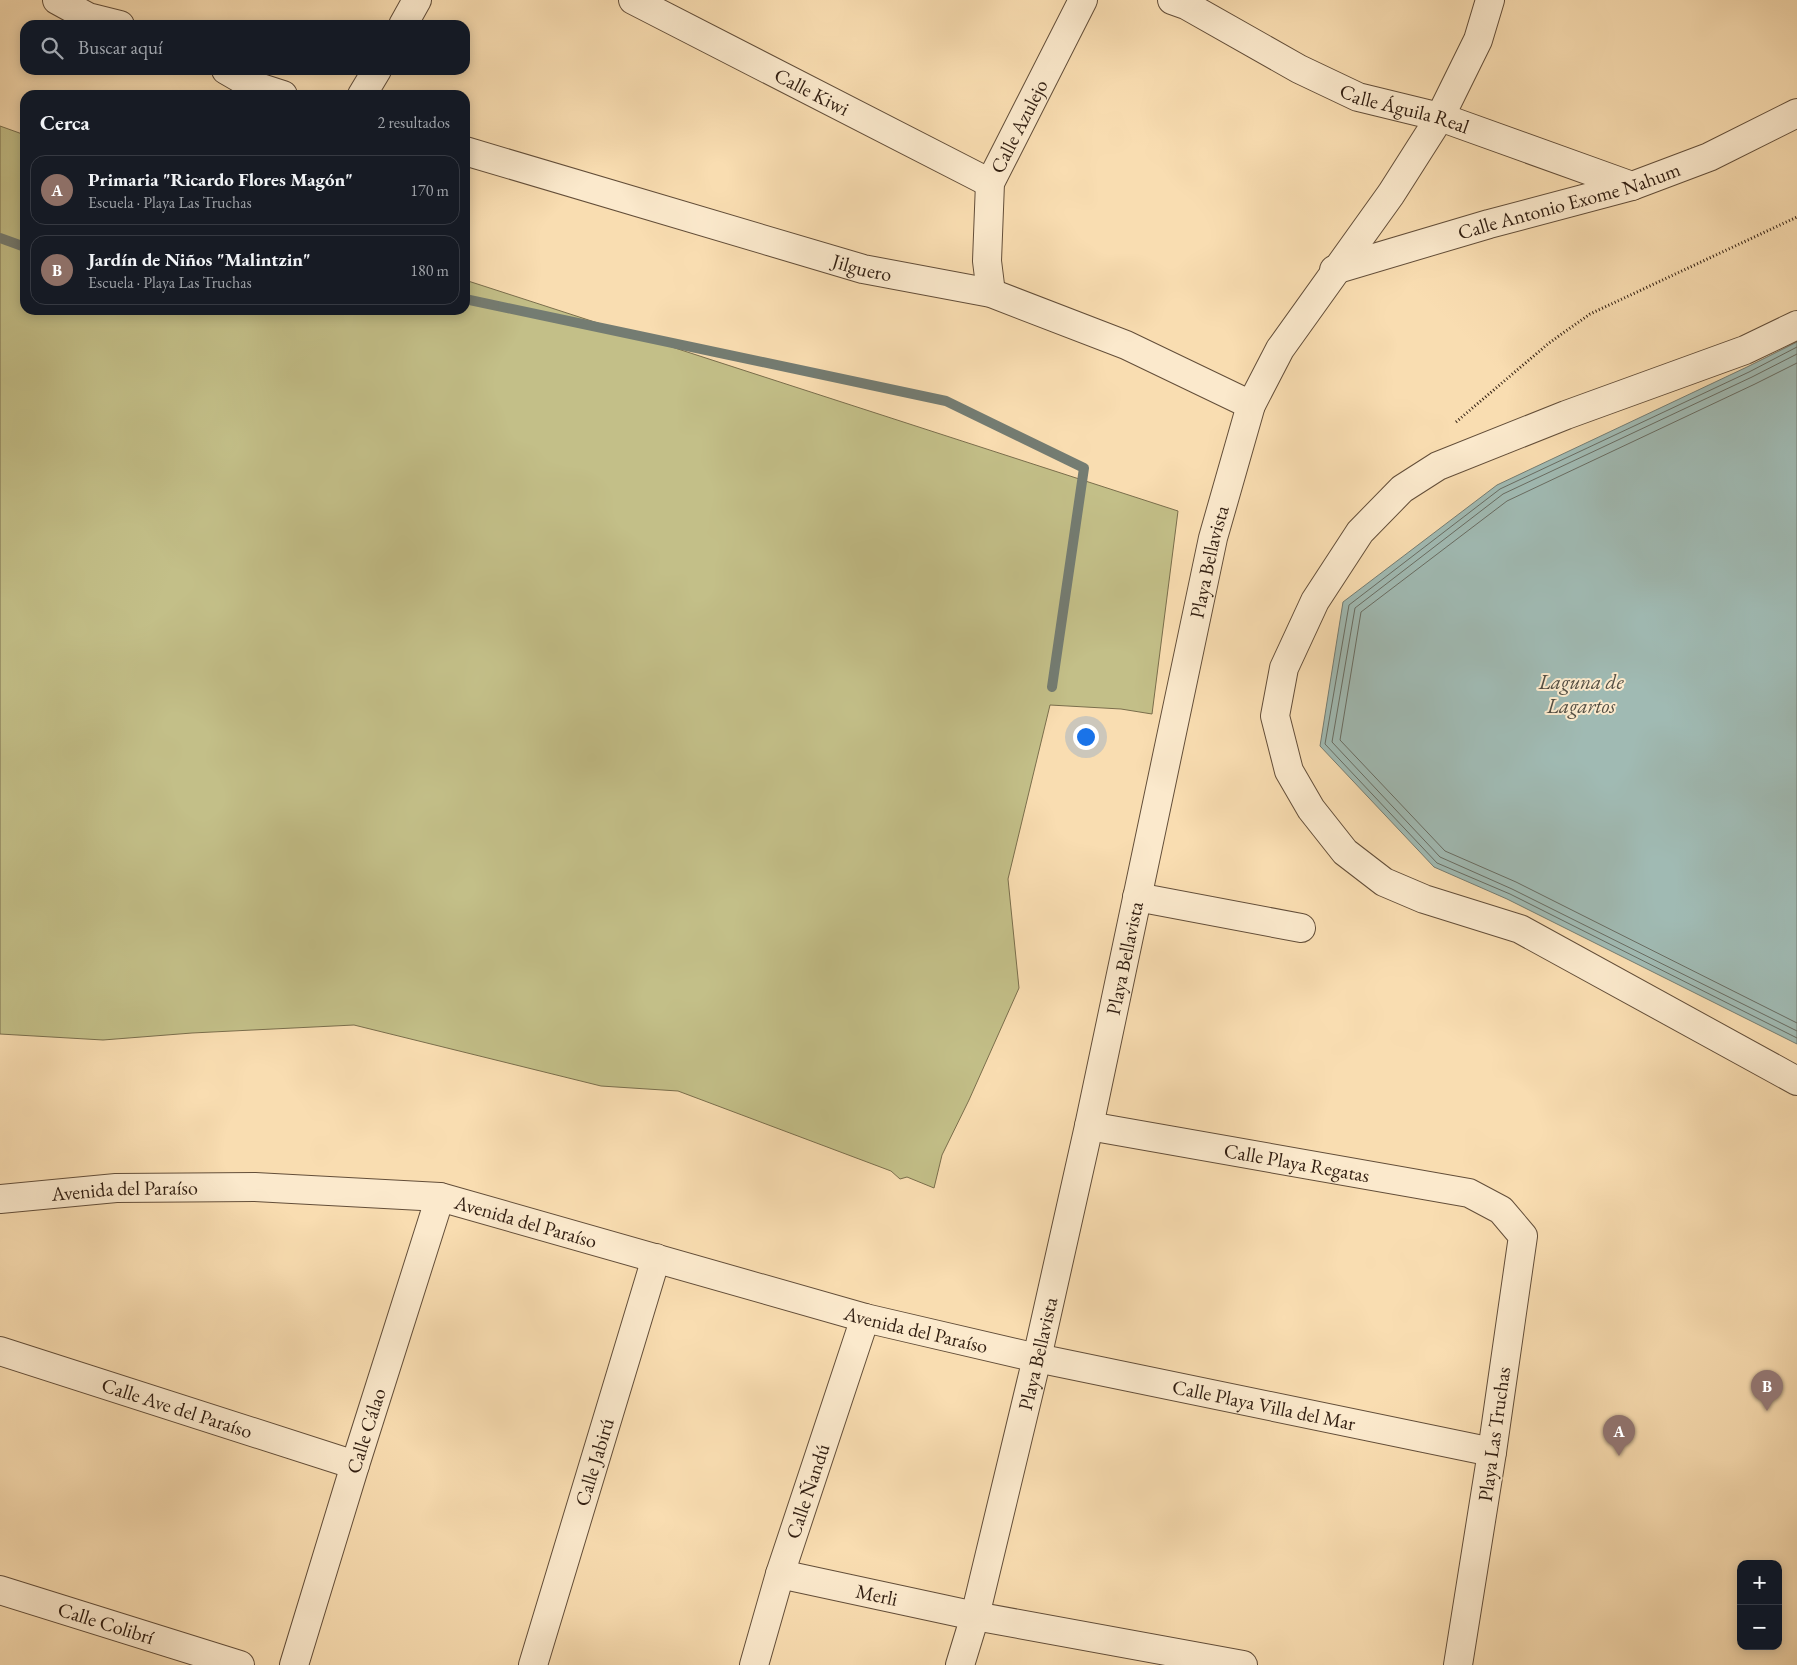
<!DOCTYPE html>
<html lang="es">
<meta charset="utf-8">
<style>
:root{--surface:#171b24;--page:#242831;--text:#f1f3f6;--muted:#9ea1a6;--line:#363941;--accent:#c59692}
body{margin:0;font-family:"EB Garamond",serif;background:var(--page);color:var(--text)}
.controls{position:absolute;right:15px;bottom:15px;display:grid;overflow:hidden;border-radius:10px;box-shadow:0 2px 12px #0003}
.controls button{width:45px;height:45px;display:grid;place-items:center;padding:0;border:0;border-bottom:1px solid var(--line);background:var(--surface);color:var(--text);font:25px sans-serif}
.you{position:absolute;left:1085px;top:736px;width:18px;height:18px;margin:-12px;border:4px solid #fff;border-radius:50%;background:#1a73e8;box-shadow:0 0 0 8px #1a73e833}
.badge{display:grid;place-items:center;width:32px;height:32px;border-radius:50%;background:var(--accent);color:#fff;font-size:16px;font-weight:700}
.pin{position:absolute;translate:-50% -41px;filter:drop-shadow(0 1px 2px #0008)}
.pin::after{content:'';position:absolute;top:26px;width:18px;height:15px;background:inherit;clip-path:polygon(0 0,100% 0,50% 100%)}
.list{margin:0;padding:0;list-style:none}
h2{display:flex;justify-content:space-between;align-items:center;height:65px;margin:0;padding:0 20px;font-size:21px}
h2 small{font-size:16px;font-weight:400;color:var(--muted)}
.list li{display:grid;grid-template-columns:32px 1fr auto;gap:15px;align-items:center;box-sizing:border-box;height:70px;margin:0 10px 10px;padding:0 10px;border:1px solid var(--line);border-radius:15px}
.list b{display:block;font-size:19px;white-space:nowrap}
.list p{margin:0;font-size:16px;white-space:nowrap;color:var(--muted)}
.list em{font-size:16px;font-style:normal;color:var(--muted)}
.icon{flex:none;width:28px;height:28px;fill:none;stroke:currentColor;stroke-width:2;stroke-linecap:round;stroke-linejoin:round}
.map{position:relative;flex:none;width:1797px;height:1665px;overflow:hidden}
.search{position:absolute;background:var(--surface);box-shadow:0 2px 12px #0003;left:20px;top:20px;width:450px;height:55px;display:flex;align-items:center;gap:12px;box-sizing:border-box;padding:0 18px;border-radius:15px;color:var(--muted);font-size:19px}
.panel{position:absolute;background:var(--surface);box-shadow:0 2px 12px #0003;left:20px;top:90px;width:450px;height:225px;border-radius:15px}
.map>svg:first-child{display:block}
.green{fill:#c3bf88;stroke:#7a6e4c}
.water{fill:#a0bab3;stroke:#747c72}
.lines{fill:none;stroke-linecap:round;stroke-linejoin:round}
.shore{stroke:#686c62;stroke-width:1}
.stream{stroke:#747c72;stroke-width:10}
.minor-casing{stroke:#634e39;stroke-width:30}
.path{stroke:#311e11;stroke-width:3;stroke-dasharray:1 2.5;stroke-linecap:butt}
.minor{stroke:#fbe9cc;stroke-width:28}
.labels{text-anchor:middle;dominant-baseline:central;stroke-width:4;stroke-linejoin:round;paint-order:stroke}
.street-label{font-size:20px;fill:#311e11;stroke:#fbe9cc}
.water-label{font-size:21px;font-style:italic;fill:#524d42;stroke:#fbe9cc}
</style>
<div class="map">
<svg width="1797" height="1665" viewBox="0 0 1797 1665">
<rect width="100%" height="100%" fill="#f9ddb1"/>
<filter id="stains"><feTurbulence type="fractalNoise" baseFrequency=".004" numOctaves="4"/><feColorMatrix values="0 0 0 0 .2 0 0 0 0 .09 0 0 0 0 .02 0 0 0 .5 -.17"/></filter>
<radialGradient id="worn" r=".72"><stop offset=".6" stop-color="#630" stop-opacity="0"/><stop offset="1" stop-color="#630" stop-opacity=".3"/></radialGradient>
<path class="green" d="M0,126L25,135V310H465V280L1178,511L1152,714L1121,709L1050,705L1008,879L1019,988L969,1100L942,1155L934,1188L907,1177L900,1179L891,1171L678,1091L601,1086L354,1025L192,1033L103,1040L0,1034Z"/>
<path class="water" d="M1797,342V1044L1507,899L1434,867L1320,746L1343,602L1497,485L1747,367Z"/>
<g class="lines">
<path class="shore" d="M1797,347L1749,372L1500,489L1349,605L1325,744L1437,863L1510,894L1797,1038
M1797,354L1752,377L1503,494L1355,608L1332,742L1440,857L1512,889L1797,1031
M1797,363L1755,384L1507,501L1361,612L1340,740L1445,851L1516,882L1797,1023"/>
<path class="stream" d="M0,238L25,247
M465,299L946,401L1084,468L1052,687"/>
<g class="minor-casing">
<g id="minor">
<path d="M57,0L88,17L120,25"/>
<path id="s1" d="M633,0L990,183"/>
<path id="s2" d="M1172,0L1186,5L1299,69L1358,97L1440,117L1632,186"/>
<path d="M403,25L417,0"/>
<path d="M226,70L252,85L283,95"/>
<path d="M362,95L377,70"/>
<path id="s3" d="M465,151L863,269L991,293L1126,345L1251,405"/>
<path id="s4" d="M1334,270L1489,224L1632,186L1709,157L1797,113"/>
<path id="s5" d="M991,293L987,261L990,183L1083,0"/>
<path d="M1797,325L1745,350L1566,415L1438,466L1402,489L1360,532L1315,601L1284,668L1275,716L1289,771L1311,809L1345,852L1384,882L1424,899L1520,929L1797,1081"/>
<path d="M1137,897L1301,928"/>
<path id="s6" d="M1089,1126L1469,1193L1501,1210L1523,1236L1492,1452L1458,1665"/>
<path id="s7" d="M0,1199L116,1188L255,1187L440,1197L865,1318L1037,1358L1492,1452"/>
<path id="s8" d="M0,1351L355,1465"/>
<path id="s9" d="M780,1574L975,1616L1243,1665"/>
<path id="s10" d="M0,1590L240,1665"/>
<path id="s11" d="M294,1665L355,1465L440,1197"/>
<path id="s12" d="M533,1665L656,1258"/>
<path id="s13" d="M754,1665L780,1574L865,1318"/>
<path id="s14" d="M960,1665L975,1616L1037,1358L1089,1126L1213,538L1251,405L1280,349L1391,194L1440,117L1478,40L1490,0"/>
</g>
</g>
<path class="path" d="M1456,422L1549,343L1590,314L1797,217"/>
<use href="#minor" class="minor"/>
</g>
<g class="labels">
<g class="street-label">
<text stroke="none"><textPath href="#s1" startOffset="201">Calle Kiwi</textPath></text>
<text stroke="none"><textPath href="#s2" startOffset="258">Calle Águila Real</textPath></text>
<text stroke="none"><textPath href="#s5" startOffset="174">Calle Azulejo</textPath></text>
<text stroke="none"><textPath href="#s4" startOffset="245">Calle Antonio Exome Nahum</textPath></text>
<text stroke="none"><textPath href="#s3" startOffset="414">Jilguero</textPath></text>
<text stroke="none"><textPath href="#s14" startOffset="1131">Playa Bellavista</textPath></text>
<text stroke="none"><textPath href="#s14" startOffset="726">Playa Bellavista</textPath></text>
<text stroke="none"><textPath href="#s6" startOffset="211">Calle Playa Regatas</textPath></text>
<text stroke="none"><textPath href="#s7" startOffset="125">Avenida del Paraíso</textPath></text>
<text stroke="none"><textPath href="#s7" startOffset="530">Avenida del Paraíso</textPath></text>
<text stroke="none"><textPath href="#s7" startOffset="935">Avenida del Paraíso</textPath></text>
<text stroke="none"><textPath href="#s14" startOffset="321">Playa Bellavista</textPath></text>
<text stroke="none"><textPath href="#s7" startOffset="1291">Calle Playa Villa del Mar</textPath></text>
<text stroke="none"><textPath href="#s8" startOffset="186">Calle Ave del Paraíso</textPath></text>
<text stroke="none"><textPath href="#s11" startOffset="245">Calle Cálao</textPath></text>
<text transform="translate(1494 1434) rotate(-82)">Playa Las Truchas</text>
<text stroke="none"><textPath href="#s12" startOffset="212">Calle Jabirú</textPath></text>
<text stroke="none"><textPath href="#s13" startOffset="182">Calle Ñandú</textPath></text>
<text stroke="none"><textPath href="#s9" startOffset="99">Merli</textPath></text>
<text stroke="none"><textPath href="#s10" startOffset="111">Calle Colibrí</textPath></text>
</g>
<g class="water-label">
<text x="1581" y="681">Laguna de<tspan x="1581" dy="24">Lagartos</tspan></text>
</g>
</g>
<rect width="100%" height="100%" filter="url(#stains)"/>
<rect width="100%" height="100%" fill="url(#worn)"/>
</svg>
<div class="controls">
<button>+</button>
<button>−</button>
</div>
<div class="you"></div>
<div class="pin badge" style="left:1619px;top:1456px;background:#8d6e63">A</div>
<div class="pin badge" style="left:1767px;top:1411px;background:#8d6e63">B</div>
<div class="search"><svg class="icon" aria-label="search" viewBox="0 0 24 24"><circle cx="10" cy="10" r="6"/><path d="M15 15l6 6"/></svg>Buscar aquí</div>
<section class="panel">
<h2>Cerca<small>2 resultados</small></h2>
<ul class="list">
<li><span class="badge" style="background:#8d6e63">A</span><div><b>Primaria &quot;Ricardo Flores Magón&quot;</b><p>Escuela · Playa Las Truchas</p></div><em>170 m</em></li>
<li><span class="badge" style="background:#8d6e63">B</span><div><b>Jardín de Niños &quot;Malintzin&quot;</b><p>Escuela · Playa Las Truchas</p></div><em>180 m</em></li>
</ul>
</section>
</div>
